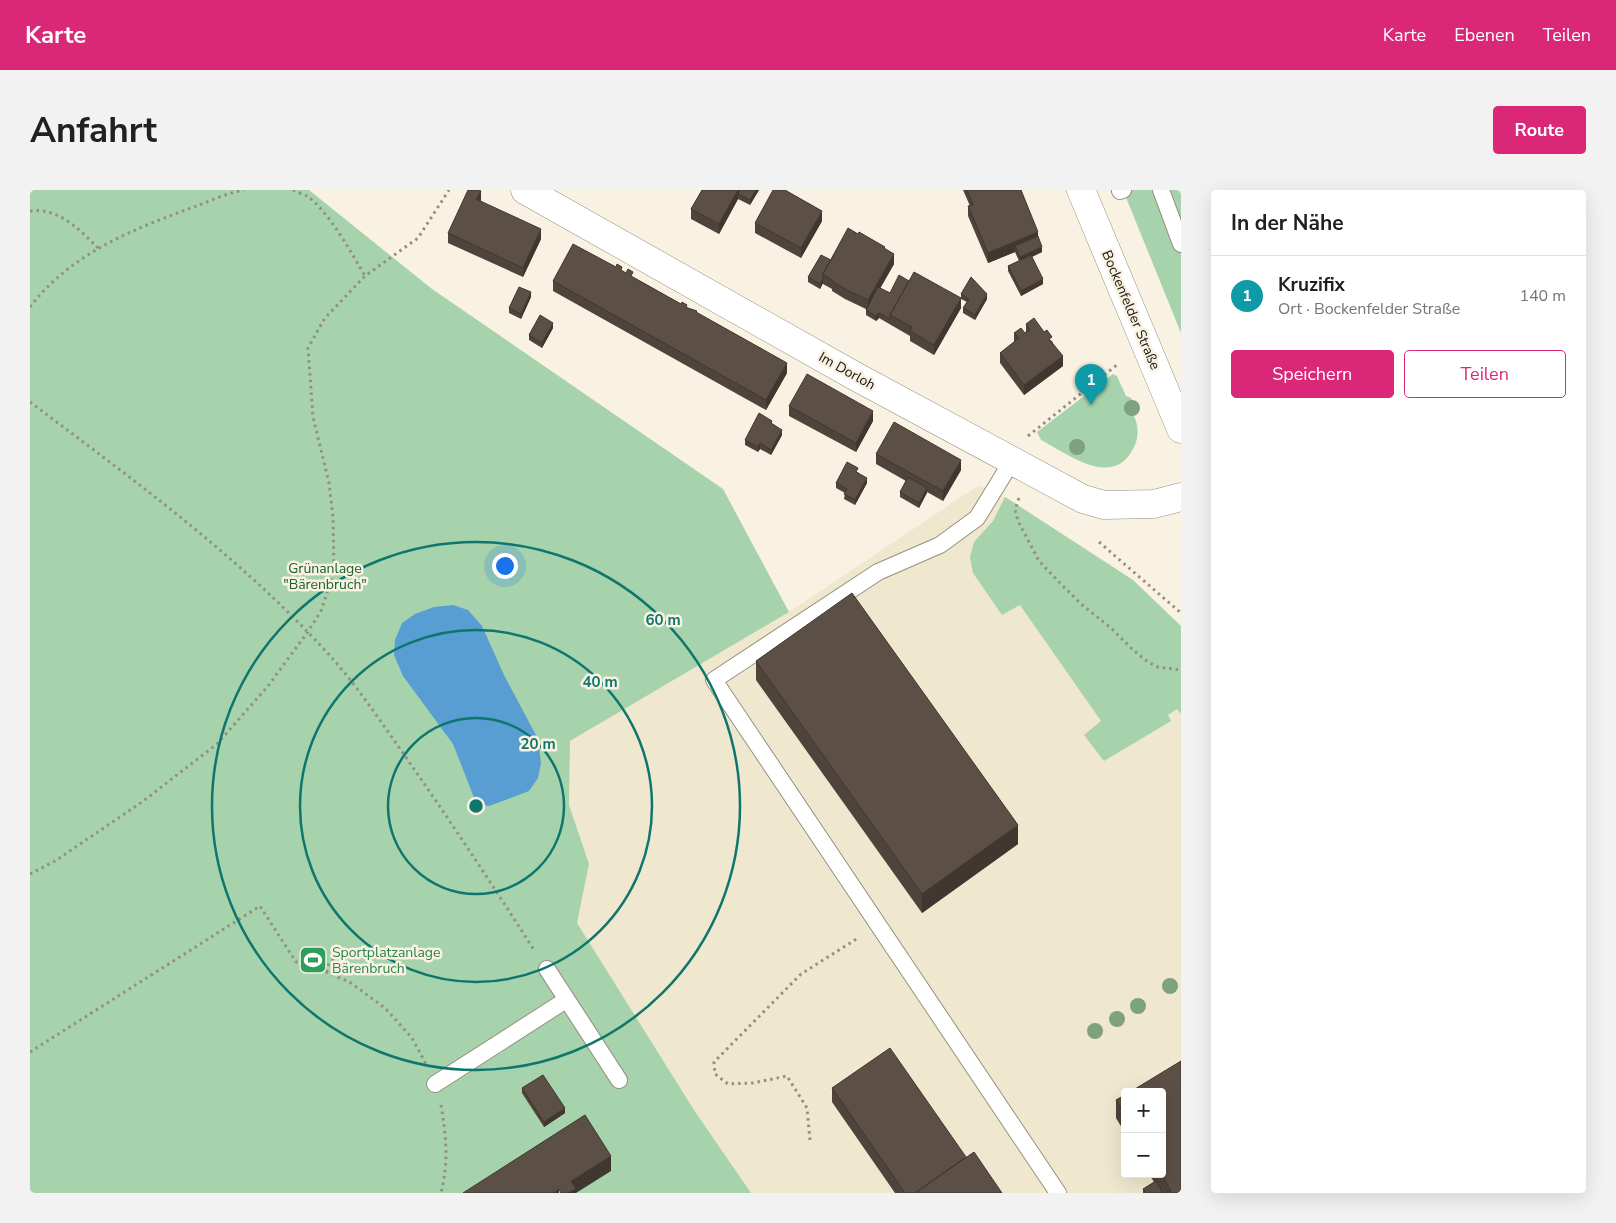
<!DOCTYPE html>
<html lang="de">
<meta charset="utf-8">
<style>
:root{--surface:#fff;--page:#f2f2f2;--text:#202124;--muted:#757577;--line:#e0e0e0;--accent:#db2777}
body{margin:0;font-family:"Nunito Sans",sans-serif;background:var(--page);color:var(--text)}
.controls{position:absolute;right:15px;bottom:15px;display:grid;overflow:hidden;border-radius:5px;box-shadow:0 5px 20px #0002}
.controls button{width:45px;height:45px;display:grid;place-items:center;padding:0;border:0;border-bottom:1px solid var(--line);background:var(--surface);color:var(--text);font:25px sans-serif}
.you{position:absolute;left:474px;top:375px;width:18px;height:18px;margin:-12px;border:4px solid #fff;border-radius:50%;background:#1a73e8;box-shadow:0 0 0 8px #1a73e833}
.badge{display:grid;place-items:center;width:32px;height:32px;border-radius:50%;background:var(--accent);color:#fff;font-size:16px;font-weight:700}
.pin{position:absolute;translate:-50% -41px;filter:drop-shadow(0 1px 2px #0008)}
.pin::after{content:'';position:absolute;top:26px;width:18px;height:15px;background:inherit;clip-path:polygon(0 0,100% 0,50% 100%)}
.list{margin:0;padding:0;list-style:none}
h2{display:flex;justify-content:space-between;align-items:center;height:65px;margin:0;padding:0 20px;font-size:21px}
h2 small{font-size:16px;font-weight:400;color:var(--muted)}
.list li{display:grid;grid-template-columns:32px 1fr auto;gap:15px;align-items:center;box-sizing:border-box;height:80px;padding:0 20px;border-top:1px solid var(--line)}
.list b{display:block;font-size:19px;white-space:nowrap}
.list p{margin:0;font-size:16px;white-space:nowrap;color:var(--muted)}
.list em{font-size:16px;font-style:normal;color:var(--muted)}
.actions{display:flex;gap:10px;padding:15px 20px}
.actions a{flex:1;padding:11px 0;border:1px solid var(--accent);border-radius:5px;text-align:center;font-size:18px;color:var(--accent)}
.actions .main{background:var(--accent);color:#fff}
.map{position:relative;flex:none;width:1151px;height:1003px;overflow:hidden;border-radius:5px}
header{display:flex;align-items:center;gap:30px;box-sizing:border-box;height:70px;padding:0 25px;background:var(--accent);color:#fff}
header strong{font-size:24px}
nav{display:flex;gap:28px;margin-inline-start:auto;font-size:18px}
.intro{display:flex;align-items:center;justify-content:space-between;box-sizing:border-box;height:120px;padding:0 30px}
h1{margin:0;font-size:35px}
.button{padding:12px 22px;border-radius:5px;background:var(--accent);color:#fff;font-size:18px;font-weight:700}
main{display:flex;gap:30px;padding:0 30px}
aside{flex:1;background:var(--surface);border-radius:5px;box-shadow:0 5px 20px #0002}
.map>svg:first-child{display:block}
.built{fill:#f0e7cf;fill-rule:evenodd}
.green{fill:#a6d2ac}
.water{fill:#599ed3}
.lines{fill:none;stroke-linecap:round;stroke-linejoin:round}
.service-casing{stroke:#969081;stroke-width:18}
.minor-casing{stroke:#969081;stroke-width:29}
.secondary-casing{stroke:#969081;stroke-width:29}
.path{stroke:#938f83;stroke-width:3;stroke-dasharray:2.5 4;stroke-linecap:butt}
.service{stroke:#fff;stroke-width:16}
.minor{stroke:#fff;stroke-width:28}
.secondary{stroke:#fff;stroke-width:28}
.tree{fill:#7ea27e}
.wall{fill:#4f443b}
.shaded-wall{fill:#403730}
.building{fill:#5c4f45;stroke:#403730}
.ring{fill:none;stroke:#0f766e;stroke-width:2.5}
.labels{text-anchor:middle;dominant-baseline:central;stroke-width:5;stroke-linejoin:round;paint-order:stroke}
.street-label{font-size:14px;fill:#181610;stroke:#f9f2e2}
.park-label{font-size:14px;fill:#19612d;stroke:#f9f2e2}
.leisure-label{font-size:14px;fill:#27864d;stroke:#f9f2e2;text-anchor:start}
.centre{fill:#0f766e;stroke:#f9f2e2;stroke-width:2.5}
.ring-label{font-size:15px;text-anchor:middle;font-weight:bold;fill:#0f766e;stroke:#f9f2e2;stroke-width:5;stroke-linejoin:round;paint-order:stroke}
</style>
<header>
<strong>Karte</strong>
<nav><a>Karte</a><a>Ebenen</a><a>Teilen</a></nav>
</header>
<div class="intro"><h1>Anfahrt</h1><a class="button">Route</a></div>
<main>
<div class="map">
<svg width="1151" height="1003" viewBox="0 0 1151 1003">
<rect width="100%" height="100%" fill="#f9f2e2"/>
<path class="built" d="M949,295L981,310L1103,390L1151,436V1003H721L664,920L547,733L559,674L539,616L540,551L759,422ZM1095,902H1132V984H1095Z"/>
<path class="green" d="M0,0H279L402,99L693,299L759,422L540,551L539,615L559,674L547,733L664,920L721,1003H0Z
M1093,0H1151V143Z
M1083,184L1087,186L1096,206L1101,208L1106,220L1104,226C1109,237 1109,248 1103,259C1082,299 1038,264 1011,250L1007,242Z
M975,307L1103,390L1151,436V524L1147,519L1138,525L1141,531L1074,571L1054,545L1071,531L990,415L972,425L943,383L940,367L944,352L963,331Z"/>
<path class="water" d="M423,415L438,420L452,436L474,485L508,549L511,573L508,588L499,601L459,616L450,615L443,605L423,554L373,486L364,465L365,450L372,433L385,424L404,417Z"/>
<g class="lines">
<g class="service-casing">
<path id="service" d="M1131,0L1151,54
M1090,1L1093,0
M982,271L947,328L910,355L848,382L684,490L1028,1003
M517,779L589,890
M405,894L536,810"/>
</g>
<g class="minor-casing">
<path id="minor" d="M495,0L823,185L1053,309L1074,315L1124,314L1151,307"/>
</g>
<g class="secondary-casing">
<path id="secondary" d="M1051,0L1151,239"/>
</g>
<path class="path" d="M263,0C267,2 273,4 277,6C298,20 322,64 335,86
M0,21C28,17 50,40 68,58
M0,117C40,64 103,39 164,17C180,11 197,3 214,0
M0,212C105,291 214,370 302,468C326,495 347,526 368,556C415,623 460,691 504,760
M998,246L1088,174
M989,308L985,320L988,331L1009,371L1030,393L1051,414L1081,438L1103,460L1118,472L1128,477L1151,480
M1069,352L1151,423
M0,684L25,671L112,612L187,554L238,496L277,443L291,421L304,381L303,327L299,293L283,227L278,158L295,128L335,86L388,48L419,0
M296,782L299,773L310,765
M0,862L230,716L266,772L290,779L321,793L355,818L382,848L396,874
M411,915C416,946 419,971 411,1003
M780,950L777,918L757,886L723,893L698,894L685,884L684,872L771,784L828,748"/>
<use href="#service" class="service"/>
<use href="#minor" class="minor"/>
<use href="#secondary" class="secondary"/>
</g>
<g class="tree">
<circle cx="1102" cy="218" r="8"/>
<circle cx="1047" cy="257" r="8"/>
<circle cx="1140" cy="796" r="8"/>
<circle cx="1108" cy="816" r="8"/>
<circle cx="1087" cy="829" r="8"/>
<circle cx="1065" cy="841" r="8"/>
</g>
<path class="wall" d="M672,0H729L720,15L708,9L689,44L661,29V19Z
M933,0H991L1008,47L1012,62L1002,67L1013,94L991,106L978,81V76L989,71L985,62L958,73L938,26V16H940Z
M451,11L511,49L493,87L418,53V43Z
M792,31L771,68L725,43V33Z
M855,59L864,74L850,98L860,103L931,118L904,165L880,151V146L849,128L846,131L836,125V119L815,109L802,101V99L793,94V93L790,99L778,92V87Z
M592,81L667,123L757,183L736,220L523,101V91Z
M931,104L957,109L945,130L933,123V118L937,112L931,109Z
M501,107L491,129L479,123V118Z
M996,134L1022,151L1033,176L994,205L970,173V163L984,152V143H995L996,142Z
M523,138L512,158L499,150V145Z
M759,216L843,231L826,262L759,226Z
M742,234L752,245L741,265L730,259L728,262L715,255V250Z
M846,264L931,280L913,311L897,302L889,318L870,307V302L876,291L846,274Z
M828,282L837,293L825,315L814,309L815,303L806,298V293Z
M726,471L988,654L892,723L726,490Z
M492,898L535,923L514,937L492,903Z
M802,898L936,967L972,1003H865L802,912Z
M1095,905V943L1086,928V910Z
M1119,984H1132L1151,1003H1113V999L1124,992Z"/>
<path class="shaded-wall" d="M708,0H713L708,4V9L689,44V34Z
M726,0H729L720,15V10Z
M451,1V11L446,19V9Z
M792,21V31L771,68V58Z
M511,39V49L493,87V78Z
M1008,42V52L985,56V62L958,73V63Z
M1012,57V62L990,72V67Z
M864,64V74L838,120V110Z
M793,88V93L790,99V94Z
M1013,89V94L991,106V101Z
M501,102V107L491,129V124Z
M957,104V109L945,130V125Z
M931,108V118L904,165V155Z
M849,123V128L846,131V126Z
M523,133V138L512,158V153Z
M1033,166V176L994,205V195Z
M757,173V183L736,220V210Z
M843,221V231L826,262V253Z
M752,240V245L741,265V260Z
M730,253V259L728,262V257Z
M931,270V280L913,311V301Z
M837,288V293L825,315V310Z
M897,298V303L889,318V313Z
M988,635V654L892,723V704Z
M535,918V923L514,937V932Z
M581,966V981L546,1003H538L541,991Z
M529,999V1003H523Z"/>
<path class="building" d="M438,0H449L451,1L446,9L511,39L493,78L418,43Z
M672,0H708L689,34L661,19Z
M710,0H726L720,10L708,4Z
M743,0H755L792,21L771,58L725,33Z
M937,0H991L1008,42L958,63L938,16L943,15Z
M818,38L828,44L829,42L855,57L854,58L864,64L838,110L815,99L802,91V90L793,84Z
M1008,46L1012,57L990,67L985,56Z
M543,54L586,77L587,74L592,77L591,80L596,83L598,79L603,82L601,86L651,114L652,112L657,115L656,117L658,118L667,121L666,122L757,173L736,210L523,91Z
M791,65L801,70L793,84V88L790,94L778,87Z
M1001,65L1013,89L991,101L978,76Z
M884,82L931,108L904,155L880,141L882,137L860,125Z
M869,85L879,91L860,125V129L849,123L846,126L836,120L848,97L860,103Z
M941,87L957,104L945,125L933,118L939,109L931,104Z
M489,97L501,102L491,124L479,118Z
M510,125L523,133L512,153L499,145Z
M1004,128L1014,142L1017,140L1022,147L1019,149L1033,166L994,195L970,163L989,148L984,143L991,138L995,143L1000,140L996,134Z
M777,184L843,221L826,253L759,216Z
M729,223L742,231L741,233L752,240L741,260L730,253L728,257L715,250Z
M864,232L931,270L913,301L846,264Z
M817,272L828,278L826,282L837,288L825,310L814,304L817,299L806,293Z
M878,287L897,298L889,313L870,302Z
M822,403L988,635L892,704L726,471Z
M860,858L936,967L885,1003H875L802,898Z
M1151,871V1003H1116L1113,999L1126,991L1133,1003L1141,1001L1131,984H1132V902H1100Z
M513,885L535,918L514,932L492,898Z
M1095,905V925L1086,910Z
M555,925L581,966L541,991L546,999L538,1003H531L529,999L523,1003H433Z
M944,962L972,1003H885Z"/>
<g class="ring">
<circle cx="446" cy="616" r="88"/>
<circle cx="446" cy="616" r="176"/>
<circle cx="446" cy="616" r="264"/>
</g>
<defs>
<g id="stadium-square" transform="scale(1.4375)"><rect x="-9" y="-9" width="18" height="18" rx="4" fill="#2e9e5b" stroke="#f9f2e2"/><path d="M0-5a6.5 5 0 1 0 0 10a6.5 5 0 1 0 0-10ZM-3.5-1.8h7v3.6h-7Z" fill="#fff"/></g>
</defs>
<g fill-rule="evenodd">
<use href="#stadium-square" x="283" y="770"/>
</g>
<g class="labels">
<g class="street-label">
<text transform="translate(1101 120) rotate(67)">Bockenfelder Straße</text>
<text transform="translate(817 181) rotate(29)">Im Dorloh</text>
</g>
<g class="park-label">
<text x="295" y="378">Grünanlage<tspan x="295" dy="16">"Bärenbruch"</tspan></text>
</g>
<g class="leisure-label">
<text x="302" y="762">Sportplatzanlage<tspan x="302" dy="16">Bärenbruch</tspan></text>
</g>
</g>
<circle cx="446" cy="616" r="8" class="centre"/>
<g class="ring-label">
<text x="633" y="435">60 m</text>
<text x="570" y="497">40 m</text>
<text x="508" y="559">20 m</text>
</g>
</svg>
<div class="controls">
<button>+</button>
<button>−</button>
</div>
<div class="you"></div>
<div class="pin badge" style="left:1061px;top:215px;background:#0f9aa8">1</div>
</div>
<aside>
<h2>In der Nähe<small></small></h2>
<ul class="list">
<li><span class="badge" style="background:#0f9aa8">1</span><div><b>Kruzifix</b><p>Ort · Bockenfelder Straße</p></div><em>140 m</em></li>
</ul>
<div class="actions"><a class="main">Speichern</a><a>Teilen</a></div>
</aside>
</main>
